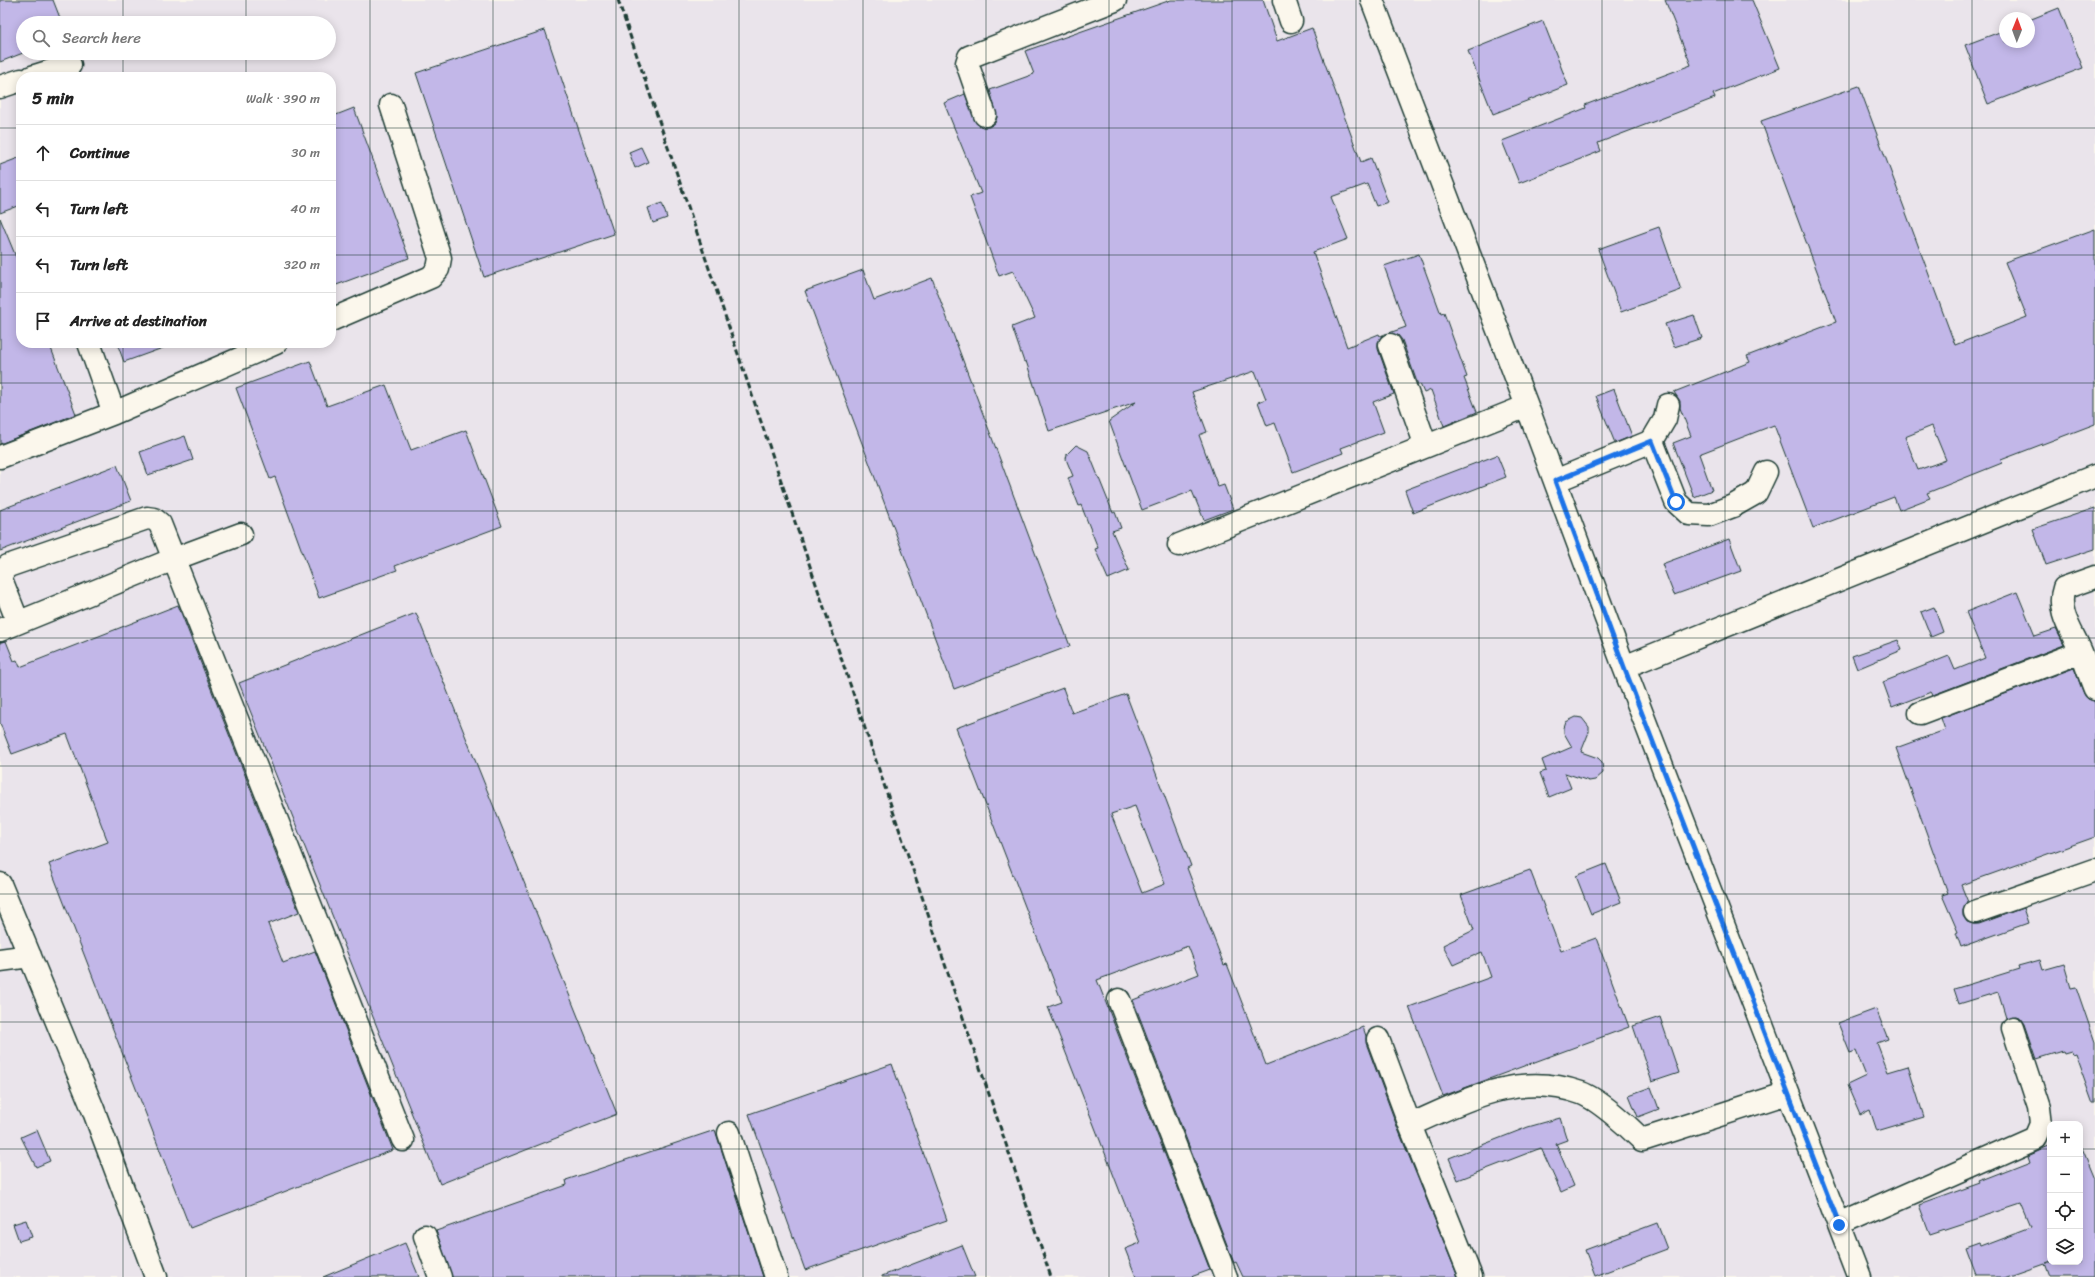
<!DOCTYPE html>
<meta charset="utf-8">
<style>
:root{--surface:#fff;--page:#f6f6f6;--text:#222;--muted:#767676;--line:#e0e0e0}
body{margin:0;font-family:Sriracha,sans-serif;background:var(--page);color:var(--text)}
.controls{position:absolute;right:12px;bottom:12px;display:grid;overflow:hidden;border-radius:8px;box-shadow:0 2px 10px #0003}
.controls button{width:36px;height:36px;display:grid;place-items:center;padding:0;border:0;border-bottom:1px solid var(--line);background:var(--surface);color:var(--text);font:20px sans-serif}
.compass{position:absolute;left:1999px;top:12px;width:36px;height:36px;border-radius:50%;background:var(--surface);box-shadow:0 2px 10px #0003;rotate:1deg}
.stop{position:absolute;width:12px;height:12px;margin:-9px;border:3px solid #1a73e8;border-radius:50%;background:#fff}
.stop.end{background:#1a73e8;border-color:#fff;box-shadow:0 1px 4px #0008}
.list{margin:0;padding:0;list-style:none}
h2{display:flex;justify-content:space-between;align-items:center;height:52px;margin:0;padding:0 16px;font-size:17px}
h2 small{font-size:13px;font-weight:400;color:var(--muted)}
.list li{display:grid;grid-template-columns:26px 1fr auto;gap:12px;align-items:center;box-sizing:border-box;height:56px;padding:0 16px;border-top:1px solid var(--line)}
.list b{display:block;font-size:15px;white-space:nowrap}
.list em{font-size:13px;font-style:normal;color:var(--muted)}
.icon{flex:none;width:22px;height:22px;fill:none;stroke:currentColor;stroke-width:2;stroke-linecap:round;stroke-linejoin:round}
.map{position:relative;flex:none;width:2095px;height:1277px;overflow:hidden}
.search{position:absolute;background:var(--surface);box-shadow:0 2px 10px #0003;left:16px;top:16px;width:320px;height:44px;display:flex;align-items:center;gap:10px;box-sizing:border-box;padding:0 14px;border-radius:22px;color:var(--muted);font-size:15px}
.panel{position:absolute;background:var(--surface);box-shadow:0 2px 10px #0003;left:16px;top:72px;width:320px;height:276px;border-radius:16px}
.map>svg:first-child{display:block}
.built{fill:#eae4eb;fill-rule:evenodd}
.building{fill:#c2b7e8;stroke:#1f3d34;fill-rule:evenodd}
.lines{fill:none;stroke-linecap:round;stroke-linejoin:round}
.minor-casing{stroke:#1f3d34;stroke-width:25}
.minor{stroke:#fbf7ec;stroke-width:22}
.rail{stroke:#1f3d34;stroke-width:3;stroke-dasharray:6 3;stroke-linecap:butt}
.route{stroke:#1a73e8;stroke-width:5}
.grid{fill:none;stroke:#1f3d34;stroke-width:1;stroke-opacity:0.55}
</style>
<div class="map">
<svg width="2095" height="1277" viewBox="0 0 2095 1277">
<rect width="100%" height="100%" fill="#fbf7ec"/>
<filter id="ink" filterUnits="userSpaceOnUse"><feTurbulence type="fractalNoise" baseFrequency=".025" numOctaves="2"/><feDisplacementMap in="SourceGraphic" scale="8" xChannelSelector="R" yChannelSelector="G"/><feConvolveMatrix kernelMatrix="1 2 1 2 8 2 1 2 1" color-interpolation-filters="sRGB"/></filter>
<g filter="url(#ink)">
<path class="built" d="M0,0H2095V1277H0ZM2005,18H2029V42H2005ZM23,23H329V53H23ZM21,77H331V343H21ZM2050,1124H2080V1262H2050Z"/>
<path class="building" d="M0,0H53L62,23H23V53L0,62Z
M1171,0H1263L1277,41L1312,28L1361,162L1371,158L1388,202L1376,206L1367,184L1331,197L1348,239L1313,252L1347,347L1379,334L1380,336L1383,335L1378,342V349L1394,394L1373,402L1384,432L1341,448L1343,453L1293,472L1275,423L1267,426L1258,402L1266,399L1255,371L1192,392L1207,432L1199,435L1218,487L1224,485L1233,509L1204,520L1192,491L1142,510L1109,421L1136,402L1049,431L1026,361L1024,362L1012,327L1035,318L1013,271L999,276L970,197L981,193L944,103L965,94L977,124L983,127H989L995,123L997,117L990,90L1034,74L1025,51Z
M1665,0H1752L1780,68L1713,94L1715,98L1598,143L1601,151L1519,183L1502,141L1586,108L1585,105L1691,65Z
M2059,8L2083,68L1988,104L1965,45L2005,30V42H2029V20Z
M1543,21L1568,85L1493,114L1468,51Z
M545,30L614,234L484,277L416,73Z
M1859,86L1955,345L2027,317L2005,262L2095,229V424L2001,460L2002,463L1927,493L1930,498L1899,510L1894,497L1813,528L1774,425L1699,454L1712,490L1694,497L1673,443L1691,436L1680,408V401L1674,392L1750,362L1747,356L1836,322L1761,121ZM1932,426L1946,460L1918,470L1905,437Z
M354,108L409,258L331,287V117Z
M641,147L648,162L635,168L629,152Z
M21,157V205L0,213V165Z
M662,203L667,218L653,223L648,208Z
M0,218L21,269V343H49L76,414L0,444Z
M1659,227L1681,290L1621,312L1598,249Z
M1419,254L1441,314L1444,313L1467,377L1464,378L1477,412L1444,426L1431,390L1424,393L1420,384L1418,385L1402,340L1398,335L1389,333L1406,327L1384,266Z
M863,270L874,300L932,278L1070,646L954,689L805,291Z
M1694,315L1702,338L1674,347L1665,324Z
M117,343H171V345L124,362Z
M310,361L327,406L386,385L411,450L466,430L502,526L395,566L397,570L319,598L275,477L270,479L236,388Z
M1614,389L1632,436L1615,443L1596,396Z
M185,436L193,460L148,475L140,452Z
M1076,445L1088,451L1113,513L1115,512L1121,528L1112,531L1129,570L1108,579L1095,549L1098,548L1081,505L1079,506L1068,478L1073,476L1066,459L1067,454Z
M1497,455L1506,477L1413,513L1405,490Z
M117,465L131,501L0,551V510Z
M2095,508V549L2046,565L2033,529Z
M1729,539L1741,571L1674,595L1662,564Z
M2017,592L2035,636L2056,629L2064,645L1933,695L1931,692L1892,707L1883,682L1949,656L1955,670L1985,658L1966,612Z
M178,605L299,912L268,924L283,963L315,951L393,1150L190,1228L49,864L108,842L67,734L12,754L0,723V642L6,641L14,661L17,660L20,667Z
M1934,607L1943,632L1931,637L1921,612Z
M416,613L617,1114L440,1184L239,683Z
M1898,640L1902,650L1857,669L1852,656Z
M2074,668L2084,694L2088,699L2094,701L2095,704V837L1961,885L1968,902L1963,910V916L1967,922L1973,924H1979L2023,908L2028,923L1961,947L1956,933L1958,932L1942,895L1948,893L1896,748L1945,730L1941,718Z
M1063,688L1072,713L1126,694L1191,866L1187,868L1224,965L1227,964L1266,1065L1363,1027L1366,1036V1043L1398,1129L1458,1277H1243L1236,1262L1234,1263L1133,1000L1199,974L1188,946L1097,980L1210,1270L1191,1277H1136L1125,1249L1140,1243L1048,1007L1062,1002L956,728ZM1135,806L1165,884L1142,893L1111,814Z
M1576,717L1582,718L1589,727V732L1581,752L1598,758L1602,762L1603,773L1595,780L1589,781L1565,773L1571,788L1549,797L1540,773L1546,771L1542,760L1572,747L1564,733V728L1566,722Z
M1606,864L1621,902L1591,914L1576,876Z
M1530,870L1561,951L1596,938L1629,1027L1443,1096L1409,1007L1491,977L1482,952L1453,965L1443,945L1474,930L1461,895Z
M2040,960L2043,970L2064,964L2071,988L2076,987L2095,1042V1103H2093L2075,1053L2072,1054L2071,1051L2064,1053L2063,1051L2037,1059L2025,1024L2021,1018L2016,1016L2006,1018L1998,992L1959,1004L1954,989L2019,969L2018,966Z
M1876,1009L1888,1039L1877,1043L1888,1072L1908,1066L1924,1117L1877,1131L1870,1110L1860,1115L1847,1085L1866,1076L1856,1051L1850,1053L1838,1023Z
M1660,1017L1679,1073L1652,1082L1633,1026Z
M892,1064L947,1220L805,1270L749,1114Z
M1651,1087L1659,1109L1638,1117L1629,1095Z
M1560,1118L1567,1140L1556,1144L1574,1186L1561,1192L1541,1148L1458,1180L1449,1158L1528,1127Z
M37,1130L50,1161L36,1167L21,1137Z
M715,1130L763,1277H452L436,1231L567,1185L566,1180Z
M2080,1143L2095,1179V1277H2049L2044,1263L2004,1277H1976L1966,1250L1980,1245L1981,1247L2031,1228L2021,1204L1930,1234L1919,1205L1980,1183L1979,1181L2030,1161L2028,1155L2050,1145V1260L2045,1262H2080Z
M26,1220L32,1237L19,1241L13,1224Z
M1657,1223L1667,1249L1595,1276L1585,1250Z
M405,1243L419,1277H323Z
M962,1245L975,1277H882V1276Z"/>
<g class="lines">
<g class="minor-casing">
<path id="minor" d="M1284,0L1291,21
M1372,0L1527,406L1624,667L1859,1277
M32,77L70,65
M0,87L21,80
M985,115L967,63L969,57L1115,0
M331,320L431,277L438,269L440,258L391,105
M89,343L114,413
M1390,345L1426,446
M1652,441L1676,502L1689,514L1709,515L1733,506L1756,493L1766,472
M0,457L114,413L276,343
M1555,481L1652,441L1665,419L1668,405
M1179,545L1527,406
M2095,577L2064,588C2056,611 2072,631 2081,652C2086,664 2090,677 2095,689
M18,622L1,579L2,572L8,566L147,518L154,519L160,524L403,1140
M0,630L174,559L241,534
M1624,667L2095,476
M1920,713L2081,652
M0,884L93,1109L156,1277
M1975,912L2095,870
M0,960L30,956
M1119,1000L1226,1277
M1378,1039L1410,1125
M729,1133L776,1277
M1839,1225L2035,1138L2041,1124L2039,1107L2013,1028
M425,1236L440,1277
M1471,1277L1410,1125C1467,1100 1518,1071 1581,1093C1598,1099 1629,1127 1642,1140L1788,1093"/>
</g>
<use href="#minor" class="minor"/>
<path class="rail" d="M618,0L1051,1277"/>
</g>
</g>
<g class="lines" filter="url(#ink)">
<path class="route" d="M1676,502L1652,441L1555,481L1624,667L1839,1225"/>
</g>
<path class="grid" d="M123,0V23M246,0V23M370,0V1277M493,0V1277M616,0V1277M739,0V1277M863,0V1277M986,0V1277M1109,0V1277M1232,0V1277M1356,0V1277M1479,0V1277M1602,0V1277M1725,0V1277M1849,0V1277M1972,0V1277M123,53V77M246,53V77M0,128H21M331,128H2095M0,255H21M331,255H2095M123,343V1277M246,343V1277M0,383H2095M0,511H2095M0,638H2095M0,766H2095M0,894H2095M0,1022H2095M0,1149H2050M2080,1149H2095"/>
</svg>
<div class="controls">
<button>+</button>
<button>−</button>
<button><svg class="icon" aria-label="locate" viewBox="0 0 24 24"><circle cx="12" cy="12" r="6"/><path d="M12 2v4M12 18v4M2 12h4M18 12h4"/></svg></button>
<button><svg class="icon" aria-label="layers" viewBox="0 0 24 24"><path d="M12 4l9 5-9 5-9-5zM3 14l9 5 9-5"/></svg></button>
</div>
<svg class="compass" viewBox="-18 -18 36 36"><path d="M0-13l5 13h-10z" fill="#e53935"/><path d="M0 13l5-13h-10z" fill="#767676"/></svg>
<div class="stop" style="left:1676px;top:502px"></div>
<div class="stop end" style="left:1839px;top:1225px"></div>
<div class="search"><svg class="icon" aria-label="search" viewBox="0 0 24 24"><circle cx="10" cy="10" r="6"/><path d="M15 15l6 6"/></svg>Search here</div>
<section class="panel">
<h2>5 min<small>Walk · 390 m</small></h2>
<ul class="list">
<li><svg class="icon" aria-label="ahead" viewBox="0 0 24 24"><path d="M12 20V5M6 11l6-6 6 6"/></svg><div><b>Continue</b></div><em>30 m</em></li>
<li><svg class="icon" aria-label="left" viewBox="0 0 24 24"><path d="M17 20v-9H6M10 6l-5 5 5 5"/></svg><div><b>Turn left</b></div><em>40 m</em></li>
<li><svg class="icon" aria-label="left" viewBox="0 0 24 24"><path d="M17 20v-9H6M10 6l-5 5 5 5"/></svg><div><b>Turn left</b></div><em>320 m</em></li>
<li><svg class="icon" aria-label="arrive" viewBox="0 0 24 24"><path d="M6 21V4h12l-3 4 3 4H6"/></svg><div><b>Arrive at destination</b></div></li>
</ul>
</section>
</div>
